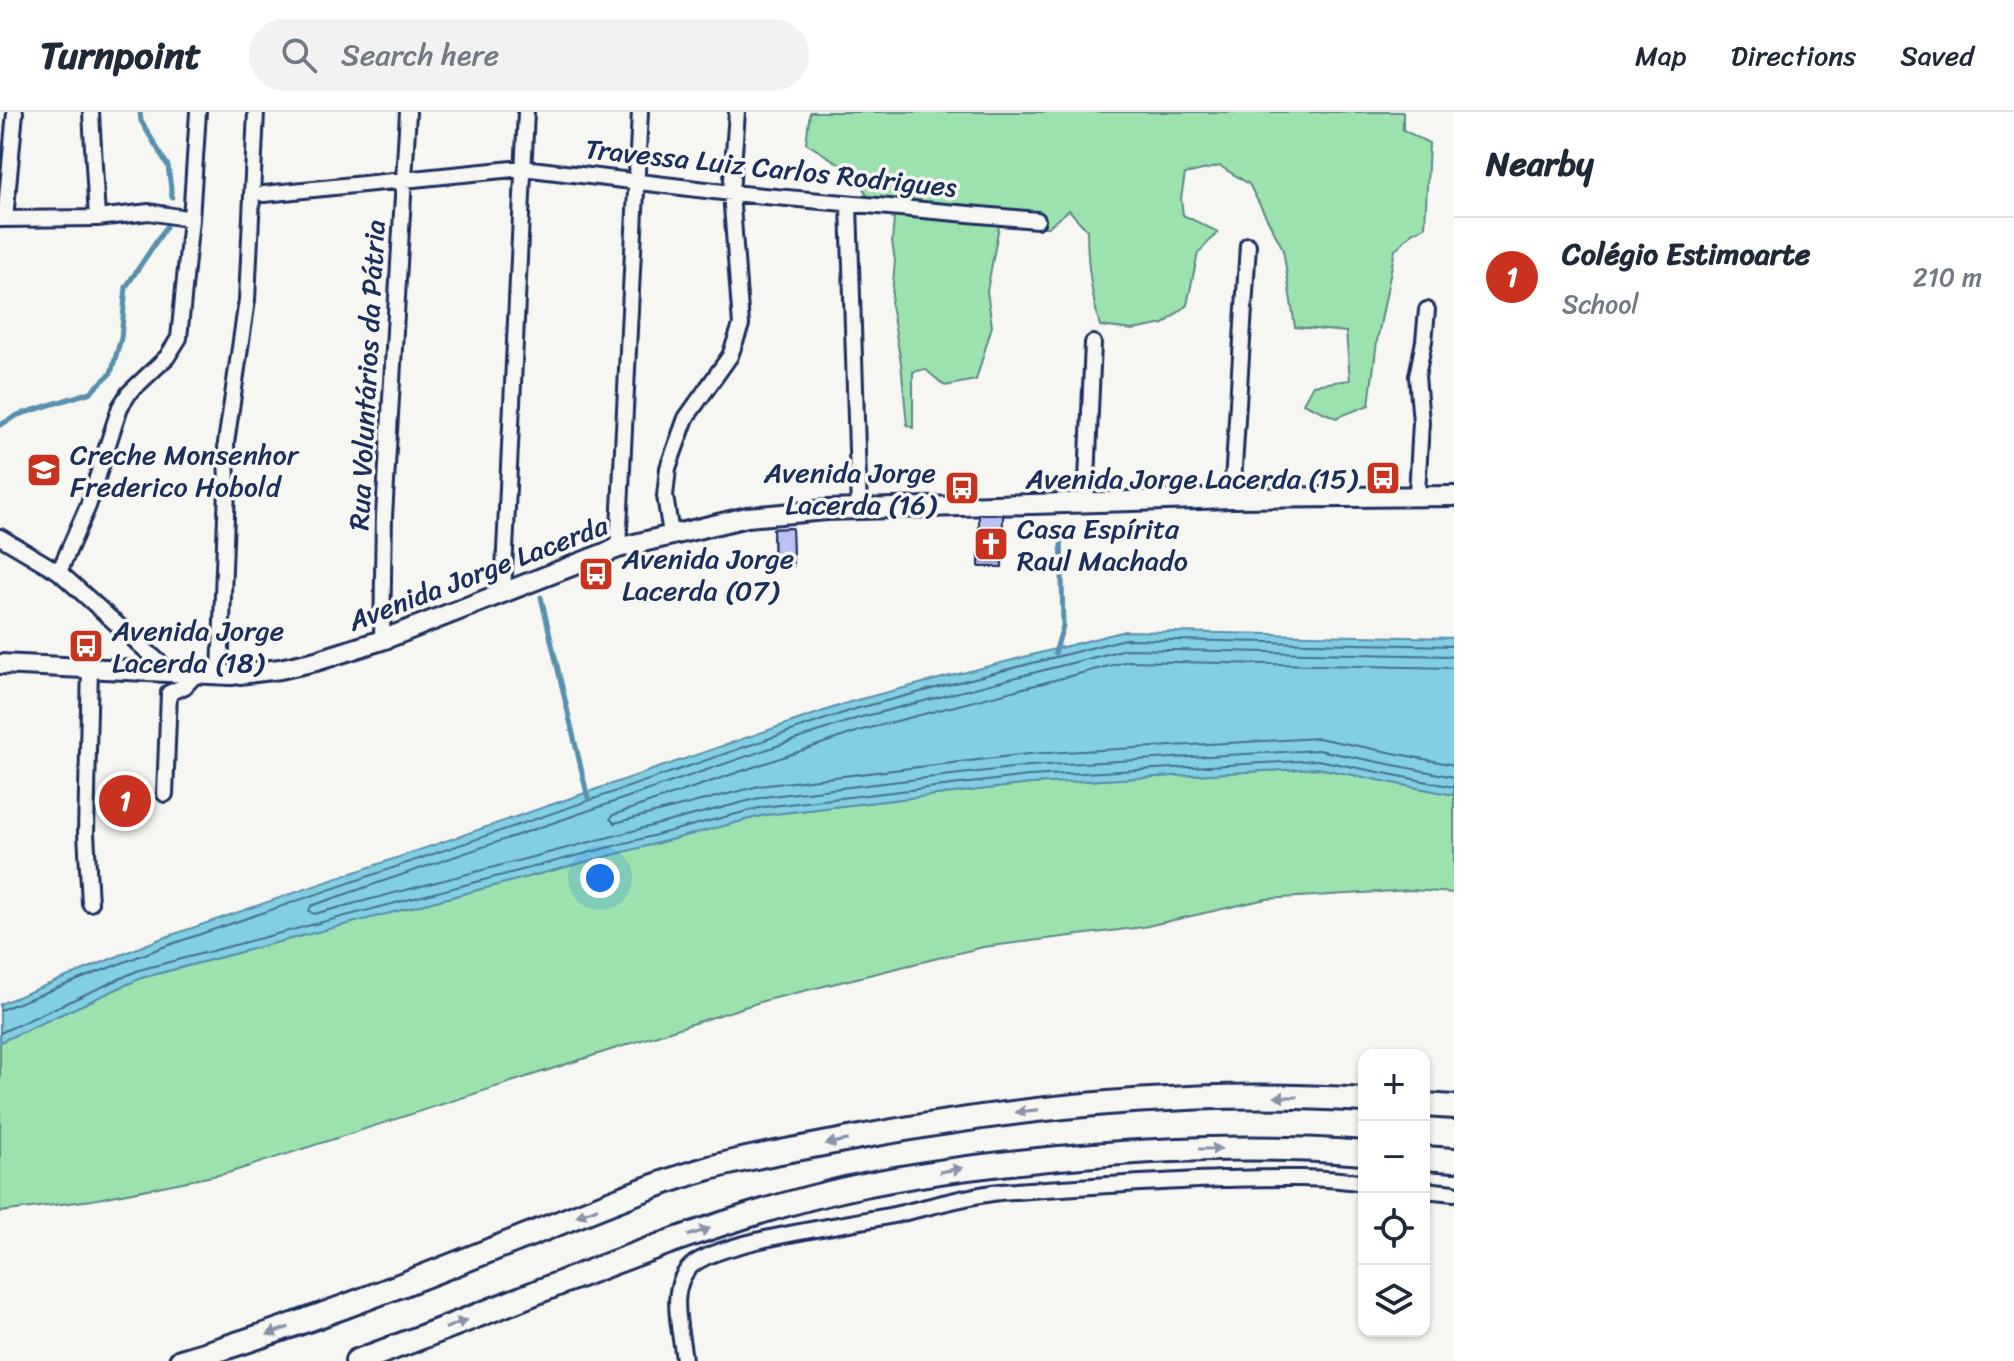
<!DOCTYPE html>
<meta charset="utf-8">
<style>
:root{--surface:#fff;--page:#f2f2f3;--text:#1f2937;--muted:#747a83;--line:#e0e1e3;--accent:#c8321e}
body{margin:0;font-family:Sriracha,sans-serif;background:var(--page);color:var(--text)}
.controls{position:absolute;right:24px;bottom:24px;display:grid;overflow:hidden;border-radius:16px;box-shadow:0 2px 6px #0004}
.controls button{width:72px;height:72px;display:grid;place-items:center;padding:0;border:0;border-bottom:2px solid var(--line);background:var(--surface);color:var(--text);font:40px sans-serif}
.you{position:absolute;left:600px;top:766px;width:28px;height:28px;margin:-20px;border:6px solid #fff;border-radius:50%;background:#1a73e8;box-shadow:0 0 0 12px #1a73e833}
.badge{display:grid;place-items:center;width:52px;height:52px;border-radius:50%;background:var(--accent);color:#fff;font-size:26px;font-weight:700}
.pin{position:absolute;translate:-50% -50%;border:4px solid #fff;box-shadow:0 2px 8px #0006}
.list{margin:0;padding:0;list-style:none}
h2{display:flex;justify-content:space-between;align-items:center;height:104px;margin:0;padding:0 32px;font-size:34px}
h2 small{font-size:26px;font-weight:400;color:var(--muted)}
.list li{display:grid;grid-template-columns:52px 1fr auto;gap:24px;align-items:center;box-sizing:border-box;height:120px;padding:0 32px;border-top:2px solid var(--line)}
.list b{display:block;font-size:30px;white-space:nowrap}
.list p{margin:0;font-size:26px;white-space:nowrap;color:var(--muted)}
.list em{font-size:26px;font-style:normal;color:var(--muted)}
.icon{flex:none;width:44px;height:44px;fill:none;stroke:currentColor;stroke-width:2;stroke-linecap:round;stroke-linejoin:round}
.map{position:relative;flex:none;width:1454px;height:1249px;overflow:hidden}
header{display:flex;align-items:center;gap:48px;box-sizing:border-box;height:112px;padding:0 40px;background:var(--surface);border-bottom:2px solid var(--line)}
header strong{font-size:38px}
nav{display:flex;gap:44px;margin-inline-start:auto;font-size:28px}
.search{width:560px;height:72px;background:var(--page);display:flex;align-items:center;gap:20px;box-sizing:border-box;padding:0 28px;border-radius:44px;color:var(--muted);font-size:30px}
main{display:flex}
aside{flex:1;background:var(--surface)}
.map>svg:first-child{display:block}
.green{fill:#9ce2ae;stroke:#5c8886;stroke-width:2}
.water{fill:#82cfe1;stroke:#598fad;stroke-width:2}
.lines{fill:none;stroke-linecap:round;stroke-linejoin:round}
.shore{stroke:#446f92;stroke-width:2}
.stream{stroke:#598fad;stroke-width:5}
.minor-casing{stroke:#1b2f5e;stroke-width:20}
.major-casing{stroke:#1b2f5e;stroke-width:24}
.highway-casing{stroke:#1b2f5e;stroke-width:28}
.minor{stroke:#f6f6f2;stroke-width:14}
.major{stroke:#f6f6f2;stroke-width:18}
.highway{stroke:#f6f6f2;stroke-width:22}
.wall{fill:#9ea7d1;stroke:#1b2f5e;stroke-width:2}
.building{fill:#b8c2f3;stroke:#1b2f5e;stroke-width:2}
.oneway{fill:#8892a8}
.labels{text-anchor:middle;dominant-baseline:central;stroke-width:7;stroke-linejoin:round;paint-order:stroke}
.street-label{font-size:28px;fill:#1b2f5e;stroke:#f6f6f2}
.poi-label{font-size:28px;fill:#1b2f5e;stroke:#f6f6f2;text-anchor:start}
</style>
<header>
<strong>Turnpoint</strong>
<div class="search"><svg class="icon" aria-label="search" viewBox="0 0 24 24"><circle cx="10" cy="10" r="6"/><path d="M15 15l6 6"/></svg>Search here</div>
<nav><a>Map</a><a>Directions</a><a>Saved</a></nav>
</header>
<main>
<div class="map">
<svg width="1454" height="1249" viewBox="0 0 1454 1249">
<rect width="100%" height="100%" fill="#f6f6f2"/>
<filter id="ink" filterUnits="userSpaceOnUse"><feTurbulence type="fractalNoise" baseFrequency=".0125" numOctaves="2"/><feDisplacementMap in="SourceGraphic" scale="16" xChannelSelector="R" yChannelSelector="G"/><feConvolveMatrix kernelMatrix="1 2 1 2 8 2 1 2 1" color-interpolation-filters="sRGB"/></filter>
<g filter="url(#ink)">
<path class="green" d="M810,0H1403V18L1429,31L1425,115L1413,120L1395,138L1377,229L1369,293L1336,306L1303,291L1313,273L1350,268L1346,220L1295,215L1283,137L1249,72L1220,54L1185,62L1181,86L1183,103L1218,120L1198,141L1187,193L1164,212L1133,218L1100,214C1091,182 1087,151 1087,118L1069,98L1048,115L999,114L987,179L992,214L976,268L945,274L925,257L913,260V316L907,313L901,251L891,193L895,149L892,129L894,107L869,88L857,63L806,31Z
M1318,656L1454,683V781L1411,778L1266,787L1143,815L983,835L763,889L228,1061L92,1088L0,1100V930L141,866L765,703L1030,672Z"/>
<path class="water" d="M1125,519L1454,526V683L1318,656L1030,672L765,703L141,866L0,930V892L160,827L853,589Z"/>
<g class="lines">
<path class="shore" d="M1454,544L1126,537L858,606L311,794L309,799L314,802L763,685L1029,654L1318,638L1454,665
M1454,556L1128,549L862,618L613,703L610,707L615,711L759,674L1028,642L1318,626L1454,653
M0,898L163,835L855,597L1125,527L1454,534
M0,921L139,858L763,695L1029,664L1318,648L1454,675"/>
<path class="stream" d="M140,0L141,9L168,54L172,85
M0,313L18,303L91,280L111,261L121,226L126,175L166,115
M541,485L588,686
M1055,541L1063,514L1061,419"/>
<g class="minor-casing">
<path id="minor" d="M91,0L97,106
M264,82L523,56L731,81L1037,108
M849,93L859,398
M0,107L97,106L149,100L191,107
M5,107L15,0
M1417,382L1421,310L1417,264L1424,229L1427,198
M1232,386L1248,133
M1086,391L1093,231
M671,422L665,384L668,356L686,306L730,244L741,213L731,81L737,0
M0,425L59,460L170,560
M618,436L640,0
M59,460L88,394L120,295L129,281L167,245L179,226L191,107L198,0
M503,480L526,0
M382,528L384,404L408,0
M220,562L227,377L226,331L247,188L256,0
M165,682L169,581L185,574L197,561
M90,791L86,721L90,556
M1424,1078L1454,1081
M684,1249C682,1221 666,1177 691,1154C720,1128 854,1112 898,1102C933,1094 965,1084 1000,1080C1074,1075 1148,1070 1222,1067C1270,1066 1317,1064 1364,1071"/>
</g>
<g class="major-casing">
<path id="major" d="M0,552L231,563L280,557L316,549L382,528L618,436L747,405L827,398L1232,386L1454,384"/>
</g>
<g class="highway-casing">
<path id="highway" d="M1424,993L1454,995
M1424,1046L1454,1048
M181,1249C295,1216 405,1172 516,1128C579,1104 641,1076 706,1057C751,1044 799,1037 844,1028C1015,995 1190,976 1364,988
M357,1249C514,1193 667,1121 829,1081C897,1064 968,1055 1038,1048C1146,1037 1256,1032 1364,1041"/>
</g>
<use href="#minor" class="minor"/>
<use href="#major" class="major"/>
<use href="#highway" class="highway"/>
</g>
<path class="wall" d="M979,402H1003L1002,455H979Z
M792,416L793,454L774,455L773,417Z"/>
<path class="building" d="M979,402H1003L1002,448H979Z
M792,416L793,446L774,447L773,417Z"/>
<defs><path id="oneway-solid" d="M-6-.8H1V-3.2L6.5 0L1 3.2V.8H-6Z" transform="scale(2)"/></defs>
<g class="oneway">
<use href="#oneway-solid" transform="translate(1286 985) rotate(-180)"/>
<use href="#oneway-solid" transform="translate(1027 999) rotate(173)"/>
<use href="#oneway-solid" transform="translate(837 1030) rotate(169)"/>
<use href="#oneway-solid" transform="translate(1210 1037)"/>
<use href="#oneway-solid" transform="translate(951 1058) rotate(-10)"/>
<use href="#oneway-solid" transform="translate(587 1100) rotate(158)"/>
<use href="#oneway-solid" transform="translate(699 1120) rotate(-18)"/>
<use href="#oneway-solid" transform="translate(456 1212) rotate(-22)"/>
<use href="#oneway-solid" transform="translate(278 1219) rotate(161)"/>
</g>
</g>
<defs>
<g id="school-square" transform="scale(1.8)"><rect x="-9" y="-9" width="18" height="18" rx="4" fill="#c8321e" stroke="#f6f6f2"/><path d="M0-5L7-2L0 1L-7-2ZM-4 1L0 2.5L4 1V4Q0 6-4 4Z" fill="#fff"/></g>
<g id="bus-square" transform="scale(1.8)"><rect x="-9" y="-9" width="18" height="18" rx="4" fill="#c8321e" stroke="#f6f6f2"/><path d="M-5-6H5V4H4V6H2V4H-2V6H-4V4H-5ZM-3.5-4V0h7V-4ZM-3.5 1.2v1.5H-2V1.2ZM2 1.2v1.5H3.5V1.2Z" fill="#fff"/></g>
<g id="church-square" transform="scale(1.8)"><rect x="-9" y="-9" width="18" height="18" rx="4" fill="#c8321e" stroke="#f6f6f2"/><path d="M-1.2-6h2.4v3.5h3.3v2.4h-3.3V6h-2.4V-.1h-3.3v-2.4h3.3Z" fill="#fff"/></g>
</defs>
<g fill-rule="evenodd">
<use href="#school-square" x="44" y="358"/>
<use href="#bus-square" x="1383" y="366"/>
<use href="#bus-square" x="962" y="376"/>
<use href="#church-square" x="991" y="432"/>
<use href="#bus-square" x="596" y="462"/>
<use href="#bus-square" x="86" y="534"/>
</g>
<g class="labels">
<g class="street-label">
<text transform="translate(771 56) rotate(6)">Travessa Luiz Carlos Rodrigues</text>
<text transform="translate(367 263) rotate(-87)">Rua Voluntários da Pátria</text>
<text transform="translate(478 461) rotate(-21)">Avenida Jorge Lacerda</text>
</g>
<g class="poi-label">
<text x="70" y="342">Creche Monsenhor<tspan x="70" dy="32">Frederico Hobold</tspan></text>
<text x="936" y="360" text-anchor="end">Avenida Jorge<tspan x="936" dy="32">Lacerda (16)</tspan></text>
<text x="1357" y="366" text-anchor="end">Avenida Jorge Lacerda (15)</text>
<text x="1017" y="416">Casa Espírita<tspan x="1017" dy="32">Raul Machado</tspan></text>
<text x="622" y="446">Avenida Jorge<tspan x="622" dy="32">Lacerda (07)</tspan></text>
<text x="112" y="518">Avenida Jorge<tspan x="112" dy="32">Lacerda (18)</tspan></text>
</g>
</g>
</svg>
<div class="controls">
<button>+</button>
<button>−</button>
<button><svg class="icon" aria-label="locate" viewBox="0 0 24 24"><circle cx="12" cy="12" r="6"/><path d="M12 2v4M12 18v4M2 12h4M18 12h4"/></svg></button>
<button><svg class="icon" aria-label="layers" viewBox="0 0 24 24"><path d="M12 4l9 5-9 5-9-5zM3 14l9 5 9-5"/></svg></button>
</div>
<div class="you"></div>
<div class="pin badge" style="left:125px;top:689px">1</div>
</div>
<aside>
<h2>Nearby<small></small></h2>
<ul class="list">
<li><span class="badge">1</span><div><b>Colégio Estimoarte</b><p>School</p></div><em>210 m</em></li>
</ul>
</aside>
</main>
